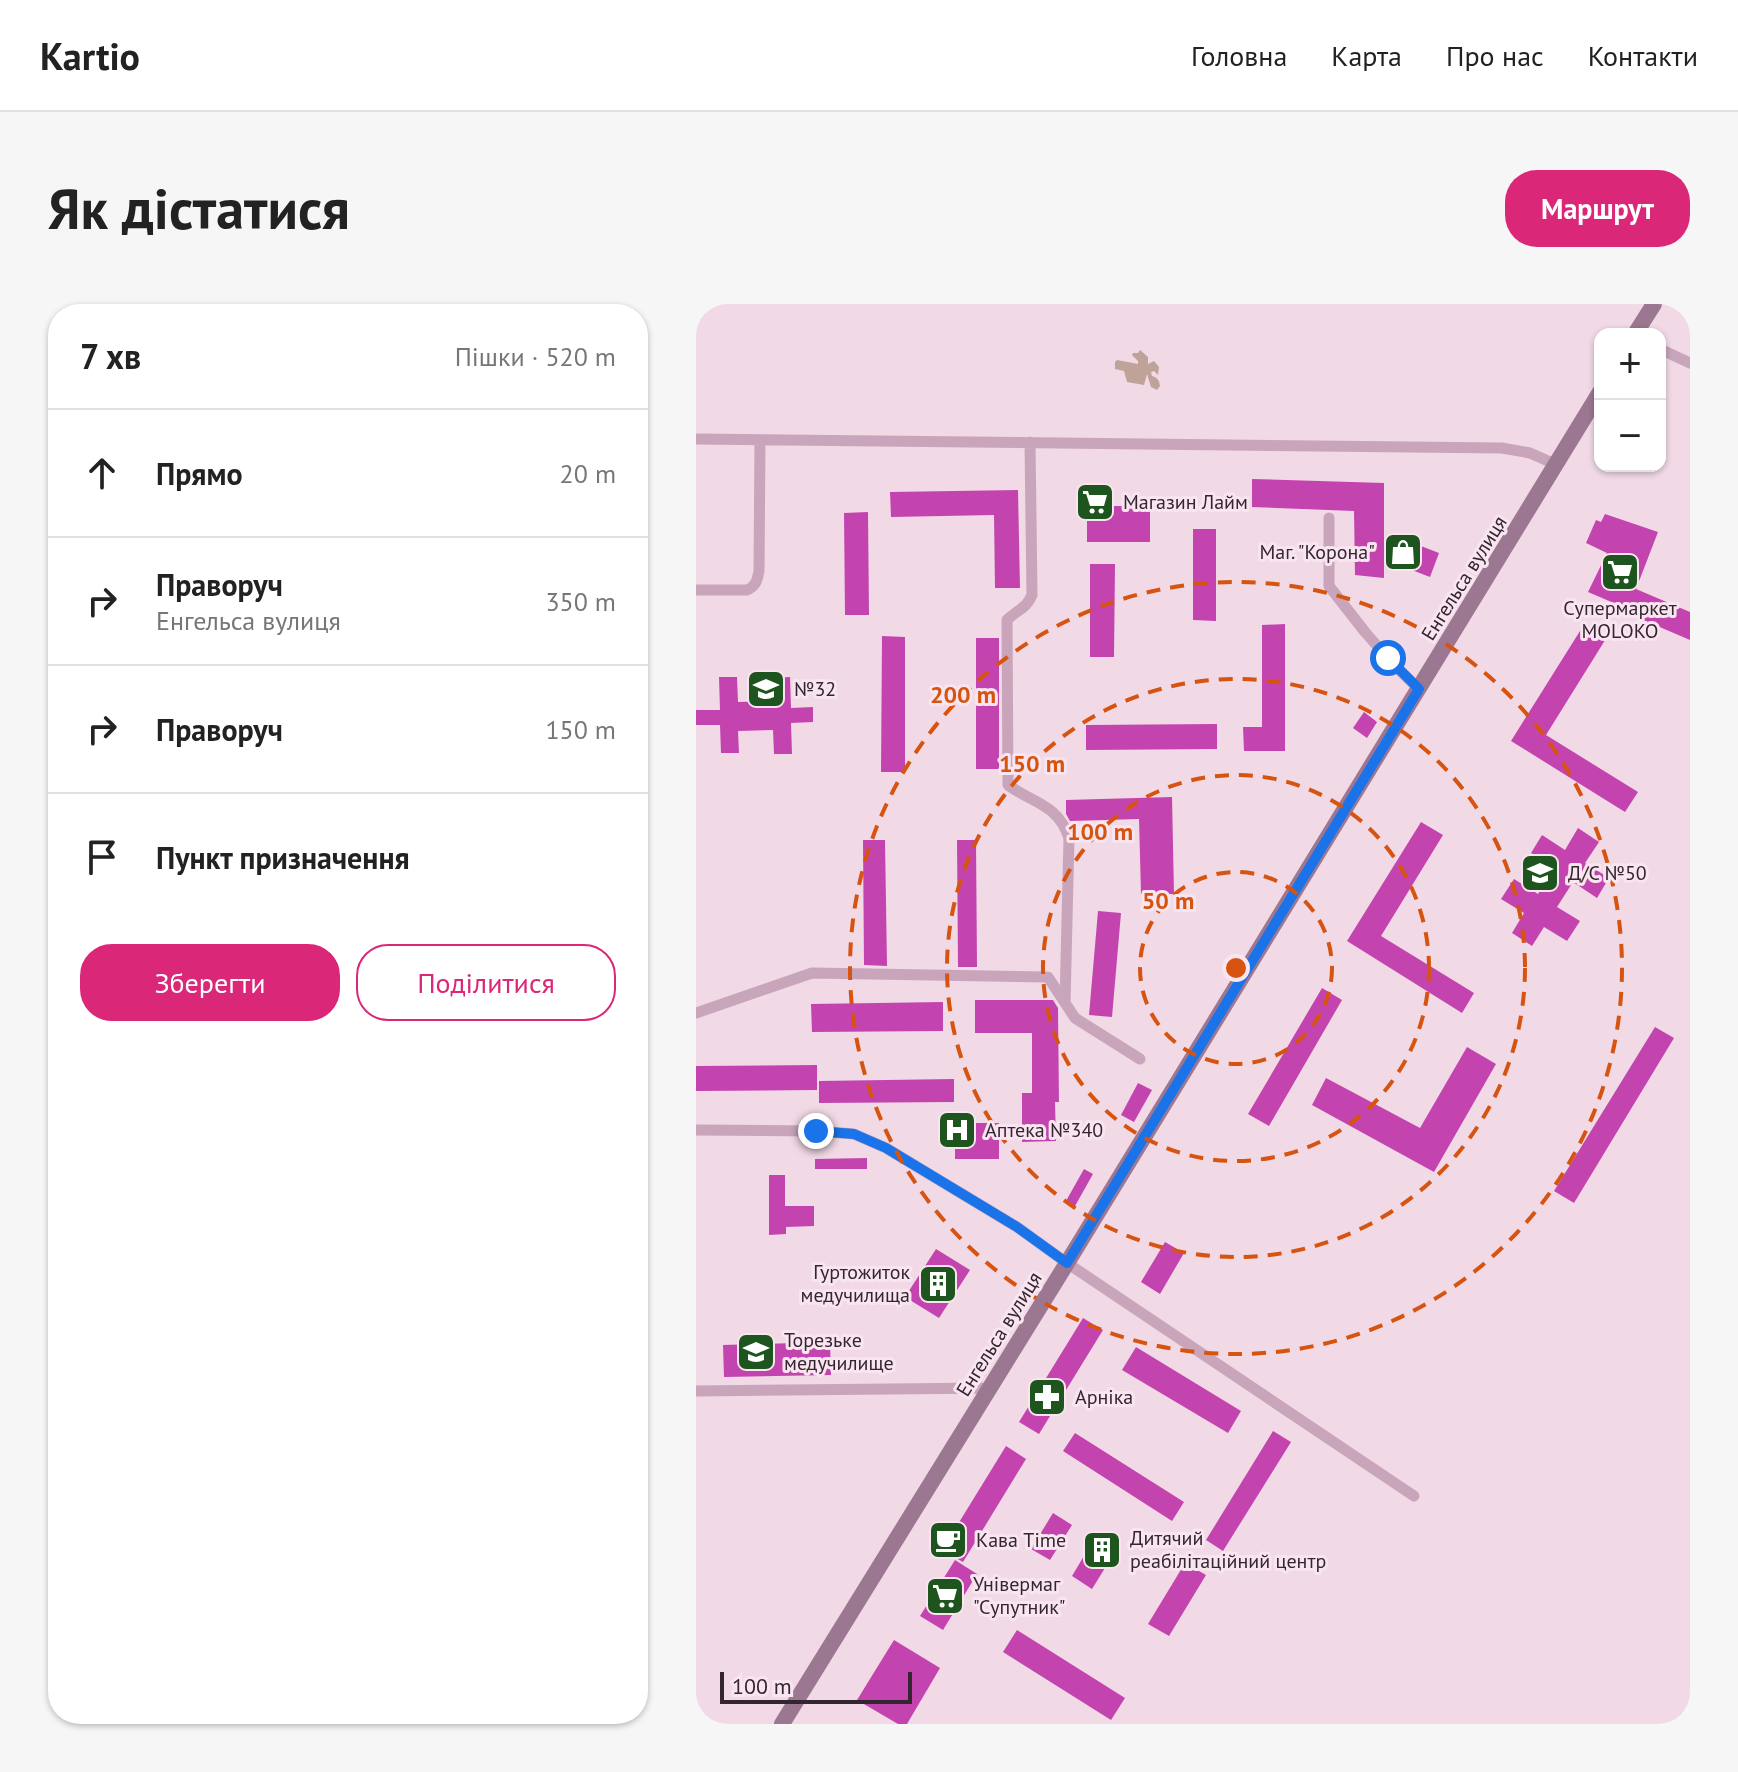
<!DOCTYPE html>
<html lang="uk">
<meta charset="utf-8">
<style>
:root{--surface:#fff;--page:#f6f6f6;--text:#222;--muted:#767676;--line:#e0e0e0;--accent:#db2777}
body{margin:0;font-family:"PT Sans",sans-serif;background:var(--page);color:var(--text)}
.controls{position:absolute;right:24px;top:24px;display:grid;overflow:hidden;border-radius:16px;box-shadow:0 2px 6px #0004}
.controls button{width:72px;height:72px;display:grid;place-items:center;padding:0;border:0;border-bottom:2px solid var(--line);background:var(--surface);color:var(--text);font:40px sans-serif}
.scale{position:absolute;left:24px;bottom:20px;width:192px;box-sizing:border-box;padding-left:8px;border:4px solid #342631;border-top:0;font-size:22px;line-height:28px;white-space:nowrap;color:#342631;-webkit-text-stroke:6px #f9e5ef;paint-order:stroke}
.stop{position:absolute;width:24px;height:24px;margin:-18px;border:6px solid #1a73e8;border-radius:50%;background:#fff}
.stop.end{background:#1a73e8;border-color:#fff;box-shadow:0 2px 8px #0008}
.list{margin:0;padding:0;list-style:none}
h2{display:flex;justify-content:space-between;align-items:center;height:104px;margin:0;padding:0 32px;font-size:34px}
h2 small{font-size:26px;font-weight:400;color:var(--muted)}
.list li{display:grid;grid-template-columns:52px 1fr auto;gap:24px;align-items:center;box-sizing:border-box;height:128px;padding:0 32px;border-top:2px solid var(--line)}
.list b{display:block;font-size:30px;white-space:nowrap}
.list p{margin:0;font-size:26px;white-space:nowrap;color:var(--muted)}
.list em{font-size:26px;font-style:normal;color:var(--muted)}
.actions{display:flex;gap:16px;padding:24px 32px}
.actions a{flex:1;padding:18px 0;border:2px solid var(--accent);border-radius:32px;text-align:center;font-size:28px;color:var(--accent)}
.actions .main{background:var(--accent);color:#fff}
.icon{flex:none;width:44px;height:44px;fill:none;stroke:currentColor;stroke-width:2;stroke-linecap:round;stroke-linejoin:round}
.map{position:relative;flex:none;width:994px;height:1420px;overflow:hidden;border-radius:32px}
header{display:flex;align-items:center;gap:48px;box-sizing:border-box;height:112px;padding:0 40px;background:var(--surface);border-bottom:2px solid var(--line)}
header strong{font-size:38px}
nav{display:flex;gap:44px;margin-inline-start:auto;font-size:28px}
.intro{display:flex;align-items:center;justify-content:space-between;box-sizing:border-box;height:192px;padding:0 48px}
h1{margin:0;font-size:56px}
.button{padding:20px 36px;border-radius:32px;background:var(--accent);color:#fff;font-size:28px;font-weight:700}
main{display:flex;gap:48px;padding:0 48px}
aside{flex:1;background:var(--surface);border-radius:32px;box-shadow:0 2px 6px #0004}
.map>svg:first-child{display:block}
.green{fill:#bfa399}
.building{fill:#c444af}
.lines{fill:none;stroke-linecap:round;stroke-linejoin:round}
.street{stroke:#c8a5bb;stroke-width:11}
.secondary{stroke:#9c7791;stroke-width:16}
.route{stroke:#1a73e8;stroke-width:10}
.ring{fill:none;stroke:#d65410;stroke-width:4;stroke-dasharray:14 10}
.labels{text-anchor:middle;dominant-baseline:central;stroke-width:6;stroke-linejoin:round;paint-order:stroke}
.poi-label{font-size:20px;fill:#342631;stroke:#f9e5ef;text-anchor:start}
.street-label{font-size:20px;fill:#342631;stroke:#f9e5ef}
.centre{fill:#d65410;stroke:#f9e5ef;stroke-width:4}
.ring-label{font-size:24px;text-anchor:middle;font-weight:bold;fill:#d65410;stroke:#f9e5ef;stroke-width:6;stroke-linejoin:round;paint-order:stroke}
</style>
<header>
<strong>Kartio</strong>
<nav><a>Головна</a><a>Карта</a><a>Про нас</a><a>Контакти</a></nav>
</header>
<div class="intro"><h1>Як дістатися</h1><a class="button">Маршрут</a></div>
<main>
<aside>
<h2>7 хв<small>Пішки · 520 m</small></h2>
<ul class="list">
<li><svg class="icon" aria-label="ahead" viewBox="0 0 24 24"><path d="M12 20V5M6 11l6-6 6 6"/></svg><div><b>Прямо</b></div><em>20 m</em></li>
<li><svg class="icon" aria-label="right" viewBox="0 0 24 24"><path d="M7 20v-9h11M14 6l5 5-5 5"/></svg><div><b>Праворуч</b><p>Енгельса вулиця</p></div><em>350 m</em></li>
<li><svg class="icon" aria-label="right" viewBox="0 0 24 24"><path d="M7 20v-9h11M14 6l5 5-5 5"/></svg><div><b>Праворуч</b></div><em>150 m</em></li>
<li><svg class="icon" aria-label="arrive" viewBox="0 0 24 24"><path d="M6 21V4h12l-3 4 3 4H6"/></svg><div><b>Пункт призначення</b></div></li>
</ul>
<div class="actions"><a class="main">Зберегти</a><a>Поділитися</a></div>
</aside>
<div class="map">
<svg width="994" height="1420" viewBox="0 0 994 1420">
<rect width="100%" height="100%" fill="#f1d9e6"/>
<path class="green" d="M444,46L452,53V60L458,57L463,63L462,71L458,67L455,68L456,72C462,74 463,76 464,82L461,86L455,83L451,70L448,81L431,78L428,67L419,65V58L421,56L442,60V57L436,51L437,49H442Z"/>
<path class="building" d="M556,175L688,179V274L659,271L658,207L556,203Z
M322,186L324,284H299L298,211L195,213L194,188Z
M385,188H413L414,202H454V238H391V207H386Z
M172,208L173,311H149L148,209Z
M909,210L962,228L940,285L994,308V336L945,315L946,311L892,288L911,249L890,239L900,216L905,218Z
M497,225H520V317L497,316Z
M717,239L743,249L734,273L708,263Z
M394,260H419L418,353H394Z
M889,319L911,333L850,431L942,488L929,508L815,437Z
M589,320V447H548L547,423H566V321Z
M186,332L209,333V468H185Z
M280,334H303V465H280Z
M23,373H41L42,398L76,397L75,374L94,373L95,404L117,403V418L95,419L96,450H78L77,426L42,427L43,449H25L24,421H0V406H24Z
M668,408L681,418L671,434L657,424Z
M521,420V445L390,446V421Z
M476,493L478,590H445L443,515L374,517L370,510V496Z
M725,518L747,531L685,632L778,689L766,709L651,637Z
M882,524L903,538L889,559L913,574L901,594L877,578L861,603L884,617L871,637L848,623L836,642L816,629L828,609L805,595L818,575L842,590L858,564L835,549L846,531L869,546Z
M167,536H189L191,662L168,661Z
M261,536H280L281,663H262Z
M402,607L425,609L416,713L393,711Z
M626,684L646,696L573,822L552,810Z
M279,696H357L362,704L363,798H359L360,837L326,838V789H336V729H279Z
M247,698V727L116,728L115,700Z
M959,723L978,734L878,899L858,887Z
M771,743L800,760L738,868L616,801L630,774L724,824Z
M121,761V786L0,787V762Z
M258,775V798L123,799V777Z
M442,779L456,786L438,818L425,811Z
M259,819H303V855H259Z
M171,854V865H119V855Z
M388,865L397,870L379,902L370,897Z
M73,871H89V902H118V922L90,923V930L73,931Z
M469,938L488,949L464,990L445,978Z
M240,945L274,966L243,1014L209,993Z
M387,1014L407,1026L343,1130L323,1118Z
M134,1038L135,1071L28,1073L27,1041Z
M440,1043L545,1107L532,1129L426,1066Z
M577,1127L595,1138L527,1247L510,1236Z
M379,1129L488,1198L476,1217L367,1147Z
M310,1142L330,1155L267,1258L246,1246Z
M357,1209L376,1221L354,1256L335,1245Z
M401,1230L422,1243L396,1285L376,1272Z
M259,1256L281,1270L247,1326L224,1312Z
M489,1259L510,1271L473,1332L452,1320Z
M321,1326L429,1394L415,1416L307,1348Z
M198,1336L244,1364L211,1420H202L161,1396Z"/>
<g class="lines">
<path class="street" d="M964,45L994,59
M0,135L806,144L834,149L861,161
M334,138L336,291C330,305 322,305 311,316L312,481C336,499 362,500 373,534L369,699
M633,214V282L669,328L697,360L723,385
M0,286H51C60,282 61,277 63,267L64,136
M0,709L116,669L352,673L379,714L444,755
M0,826L120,827L158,830L190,844L321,923L371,959L718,1192
M0,1087L294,1084"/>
<path class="secondary" d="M939,30L958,0
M86,1420L371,959L904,88"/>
</g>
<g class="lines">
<path class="route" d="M120,827L158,830L190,844L321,923L371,959L723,385L692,354"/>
</g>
<g class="ring">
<circle cx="540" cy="664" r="96"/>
<circle cx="540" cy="664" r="193"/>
<circle cx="540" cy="664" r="289"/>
<circle cx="540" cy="664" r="386"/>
</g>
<defs>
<g id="supermarket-square" transform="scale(2)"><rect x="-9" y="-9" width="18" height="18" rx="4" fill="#1e541d" stroke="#f9e5ef"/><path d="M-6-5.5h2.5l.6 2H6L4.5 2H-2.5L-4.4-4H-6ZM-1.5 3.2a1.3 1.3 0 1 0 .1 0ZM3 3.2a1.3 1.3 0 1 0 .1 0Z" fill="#fff"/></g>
<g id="shop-square" transform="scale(2)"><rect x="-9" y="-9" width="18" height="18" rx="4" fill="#1e541d" stroke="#f9e5ef"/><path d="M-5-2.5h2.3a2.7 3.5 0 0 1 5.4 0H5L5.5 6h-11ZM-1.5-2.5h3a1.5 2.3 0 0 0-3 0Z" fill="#fff"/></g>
<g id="school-square" transform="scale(2)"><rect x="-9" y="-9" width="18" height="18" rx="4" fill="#1e541d" stroke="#f9e5ef"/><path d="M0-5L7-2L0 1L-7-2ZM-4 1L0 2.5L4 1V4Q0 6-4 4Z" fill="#fff"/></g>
<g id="hospital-square" transform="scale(2)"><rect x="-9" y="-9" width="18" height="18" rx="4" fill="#1e541d" stroke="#f9e5ef"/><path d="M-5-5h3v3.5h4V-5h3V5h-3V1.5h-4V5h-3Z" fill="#fff"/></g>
<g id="building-square" transform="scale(2)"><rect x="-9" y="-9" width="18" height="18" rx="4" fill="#1e541d" stroke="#f9e5ef"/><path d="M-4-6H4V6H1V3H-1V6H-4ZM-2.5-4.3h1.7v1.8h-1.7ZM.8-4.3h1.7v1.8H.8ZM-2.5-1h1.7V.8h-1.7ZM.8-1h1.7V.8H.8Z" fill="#fff"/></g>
<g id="university-square" transform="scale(2)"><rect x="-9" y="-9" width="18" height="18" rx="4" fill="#1e541d" stroke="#f9e5ef"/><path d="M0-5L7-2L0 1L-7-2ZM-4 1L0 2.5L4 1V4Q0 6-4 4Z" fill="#fff"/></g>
<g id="pharmacy-square" transform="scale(2)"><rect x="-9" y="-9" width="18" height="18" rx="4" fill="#1e541d" stroke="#f9e5ef"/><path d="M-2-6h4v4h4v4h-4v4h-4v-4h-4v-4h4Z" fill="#fff"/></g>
<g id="cafe-square" transform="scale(2)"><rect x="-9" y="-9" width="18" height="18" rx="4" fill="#1e541d" stroke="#f9e5ef"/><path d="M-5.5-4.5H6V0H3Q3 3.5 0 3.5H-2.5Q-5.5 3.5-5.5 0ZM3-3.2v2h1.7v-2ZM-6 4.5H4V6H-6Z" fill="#fff"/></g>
</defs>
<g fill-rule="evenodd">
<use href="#supermarket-square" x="399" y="198"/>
<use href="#shop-square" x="707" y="248"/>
<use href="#supermarket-square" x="924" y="268"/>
<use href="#school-square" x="70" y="385"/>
<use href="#school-square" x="844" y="569"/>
<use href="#hospital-square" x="261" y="826"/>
<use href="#building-square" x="242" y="980"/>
<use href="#university-square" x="60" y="1048"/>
<use href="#pharmacy-square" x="351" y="1093"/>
<use href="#cafe-square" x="252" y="1236"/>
<use href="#building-square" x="406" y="1246"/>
<use href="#supermarket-square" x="249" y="1292"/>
</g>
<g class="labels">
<g class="poi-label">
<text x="427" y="198">Магазин Лайм</text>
<text x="679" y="248" text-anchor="end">Маг. "Корона"</text>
<text x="924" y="304" text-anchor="middle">Супермаркет<tspan x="924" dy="23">MOLOKO</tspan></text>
<text x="98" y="385">№32</text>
<text x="872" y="569">Д/С №50</text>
<text x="289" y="826">Аптека №340</text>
<text x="214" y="968" text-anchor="end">Гуртожиток<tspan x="214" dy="23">медучилища</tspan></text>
<text x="88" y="1036">Торезьке<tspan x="88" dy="23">медучилище</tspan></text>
<text x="379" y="1093">Арніка</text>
<text x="434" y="1234">Дитячий<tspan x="434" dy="23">реабілітаційний центр</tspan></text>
<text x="280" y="1236">Кава Time</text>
<text x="277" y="1280">Універмаг<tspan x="277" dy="23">"Супутник"</tspan></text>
</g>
<g class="street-label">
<text transform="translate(768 274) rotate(-58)">Енгельса вулиця</text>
<text transform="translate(303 1030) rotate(-58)">Енгельса вулиця</text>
</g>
</g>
<circle cx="540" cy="664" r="12" class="centre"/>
<g class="ring-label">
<text x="267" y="399">200 m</text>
<text x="336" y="468">150 m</text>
<text x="404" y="536">100 m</text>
<text x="472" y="605">50 m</text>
</g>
</svg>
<div class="controls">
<button>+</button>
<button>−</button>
</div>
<div class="scale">100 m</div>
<div class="stop" style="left:692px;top:354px"></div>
<div class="stop end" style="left:120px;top:827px"></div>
</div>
</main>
